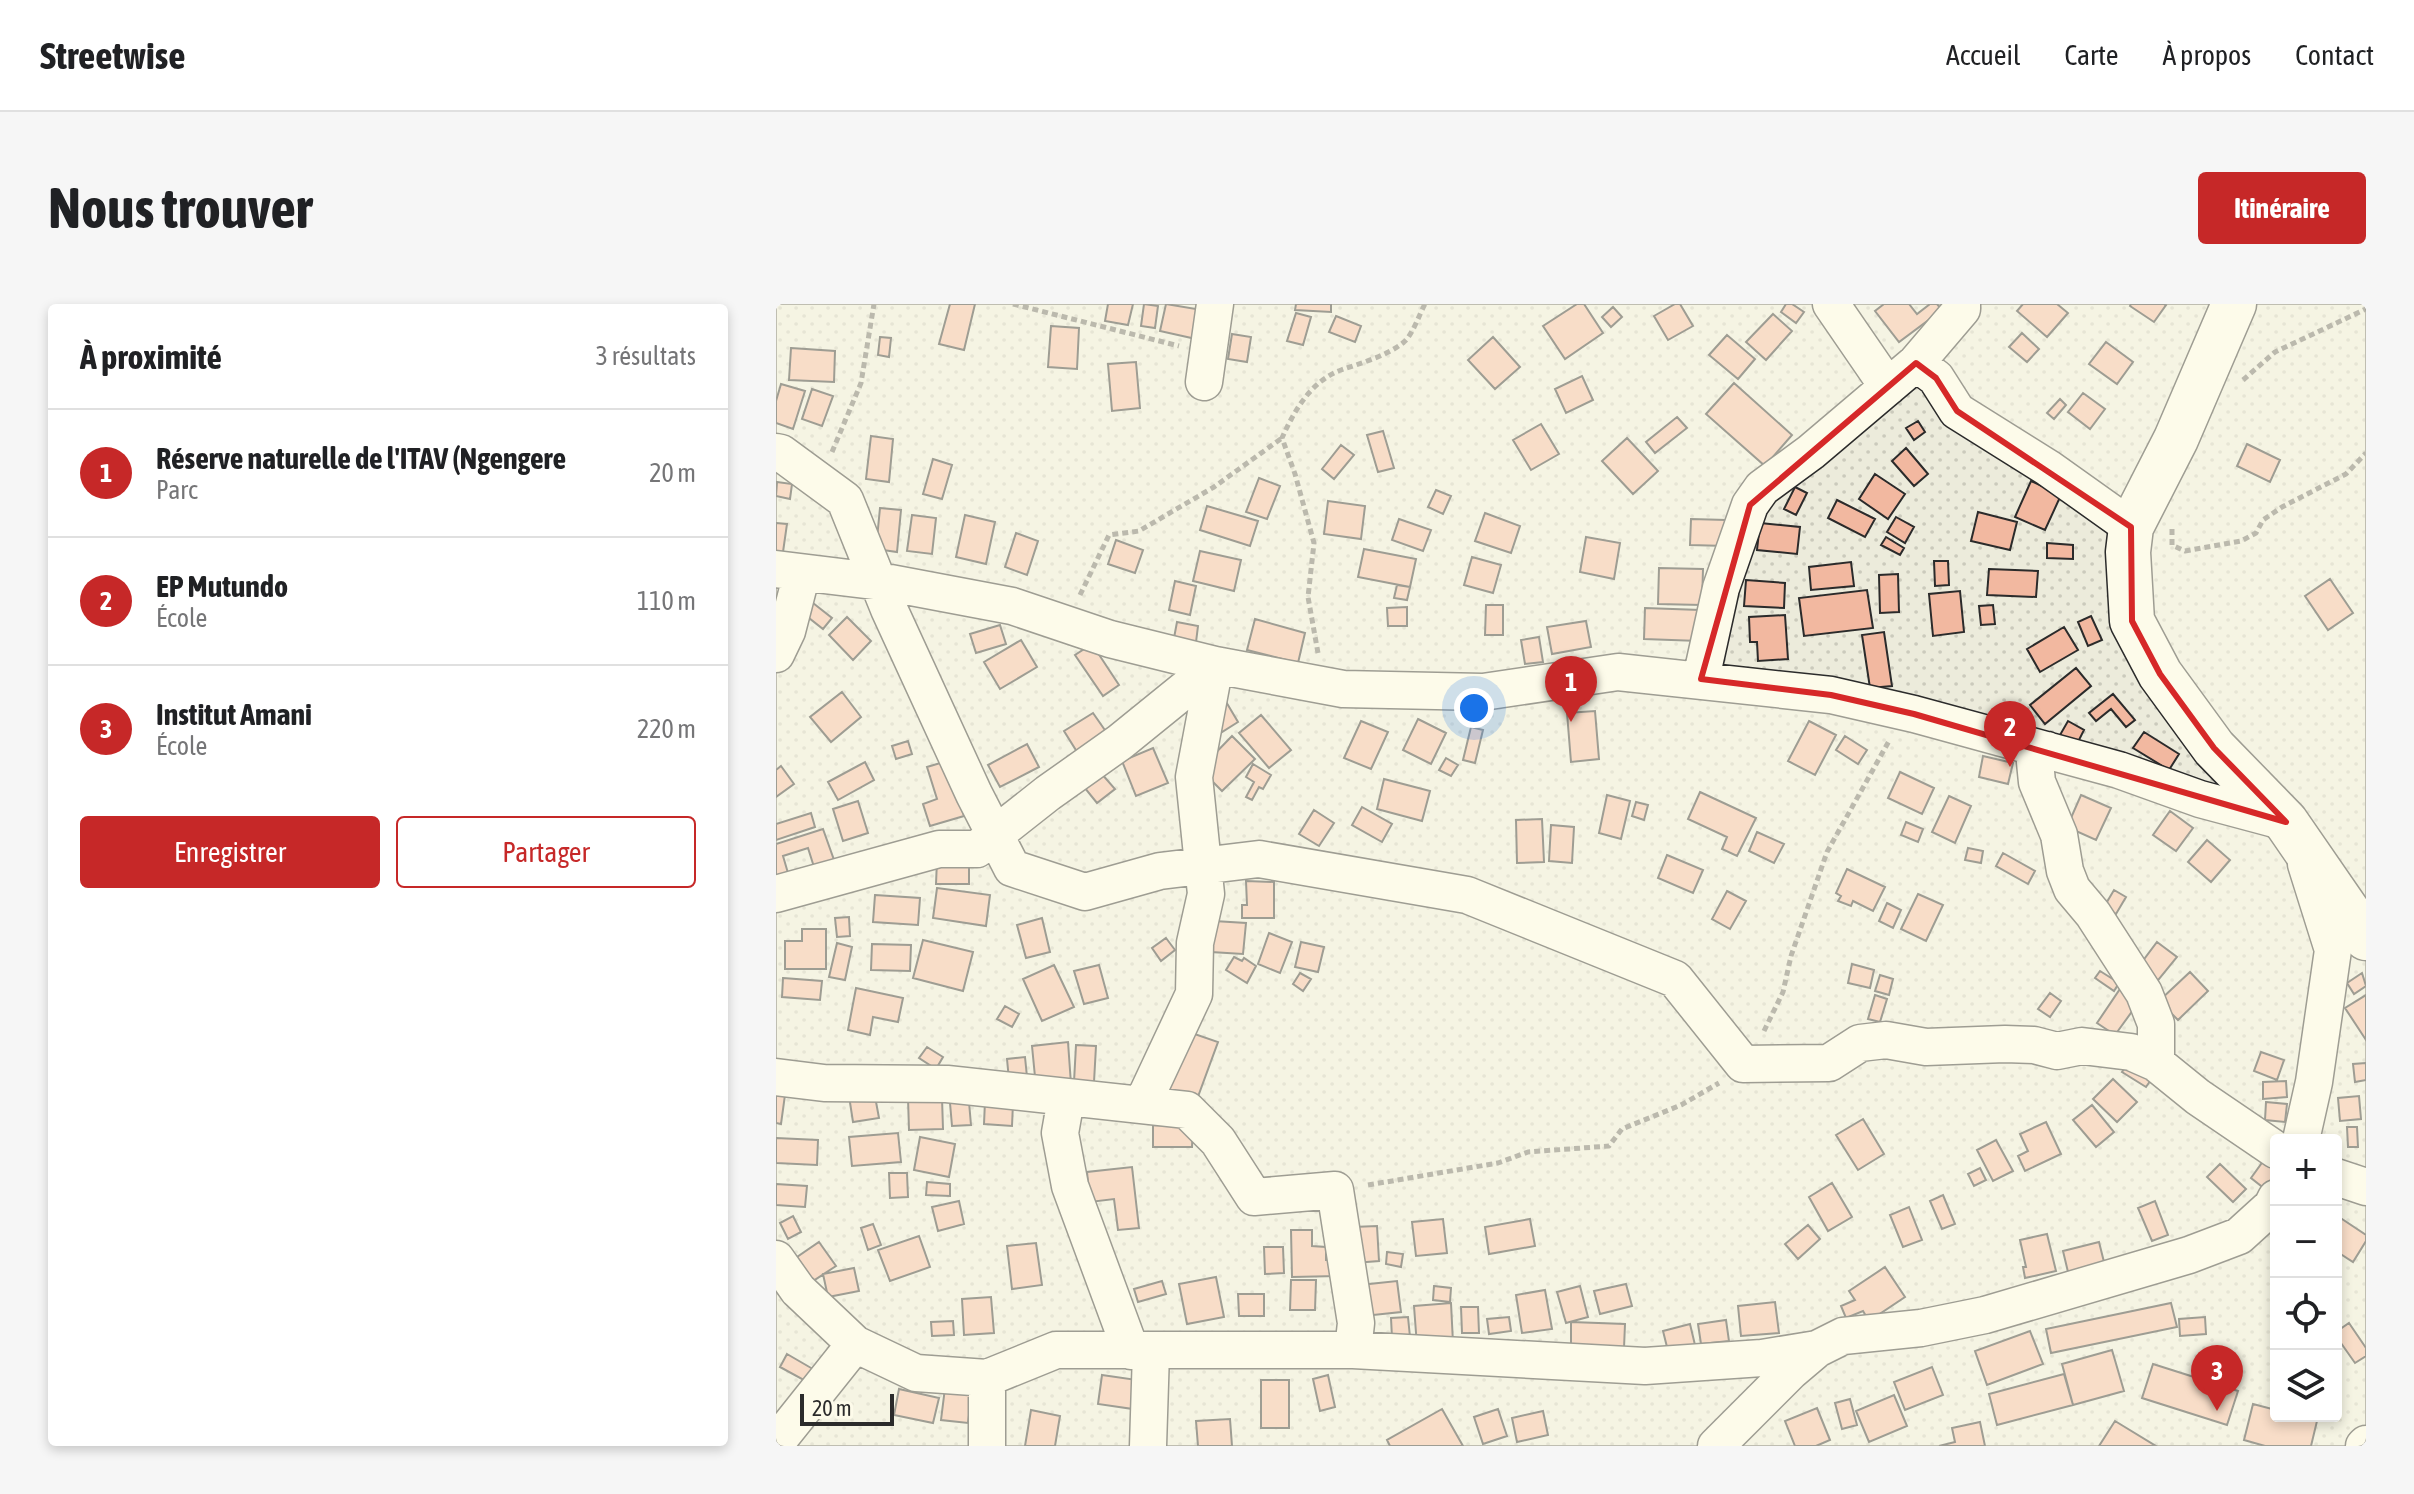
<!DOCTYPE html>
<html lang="fr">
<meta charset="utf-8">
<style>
:root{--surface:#fff;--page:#f6f6f6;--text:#202124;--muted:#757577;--line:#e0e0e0;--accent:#c62828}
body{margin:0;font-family:"Asap Condensed",sans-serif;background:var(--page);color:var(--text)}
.controls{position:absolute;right:24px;bottom:24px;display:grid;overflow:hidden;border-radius:8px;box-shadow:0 4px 12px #0003}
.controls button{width:72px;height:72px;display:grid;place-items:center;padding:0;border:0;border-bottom:2px solid var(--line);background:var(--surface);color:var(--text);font:40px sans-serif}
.scale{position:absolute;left:24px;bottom:20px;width:94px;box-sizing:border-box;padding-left:8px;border:4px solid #2b2b2b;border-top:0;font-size:22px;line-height:28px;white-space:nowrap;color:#2b2b2b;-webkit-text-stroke:6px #fdfbea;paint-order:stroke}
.you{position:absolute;left:698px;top:404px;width:28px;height:28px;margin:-20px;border:6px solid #fff;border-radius:50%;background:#1a73e8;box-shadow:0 0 0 12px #1a73e833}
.badge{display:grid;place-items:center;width:52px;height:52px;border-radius:50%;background:var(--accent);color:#fff;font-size:26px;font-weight:700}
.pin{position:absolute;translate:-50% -66px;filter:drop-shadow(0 2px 4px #0008)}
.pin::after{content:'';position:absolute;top:42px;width:28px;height:24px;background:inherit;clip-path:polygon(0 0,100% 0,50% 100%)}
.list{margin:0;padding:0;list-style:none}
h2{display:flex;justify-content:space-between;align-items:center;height:104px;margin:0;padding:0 32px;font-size:34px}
h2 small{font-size:26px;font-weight:400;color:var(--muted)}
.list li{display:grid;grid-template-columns:52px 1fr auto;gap:24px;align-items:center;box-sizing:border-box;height:128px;padding:0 32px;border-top:2px solid var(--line)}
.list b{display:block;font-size:30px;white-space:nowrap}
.list p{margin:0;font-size:26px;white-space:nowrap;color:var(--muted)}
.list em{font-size:26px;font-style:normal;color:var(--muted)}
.actions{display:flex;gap:16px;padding:24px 32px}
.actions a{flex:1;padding:18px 0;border:2px solid var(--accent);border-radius:8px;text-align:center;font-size:28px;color:var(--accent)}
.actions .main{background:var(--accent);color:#fff}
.icon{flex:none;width:44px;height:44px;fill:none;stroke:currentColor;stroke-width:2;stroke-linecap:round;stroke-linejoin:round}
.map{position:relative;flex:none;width:1590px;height:1142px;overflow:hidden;border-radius:8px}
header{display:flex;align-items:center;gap:48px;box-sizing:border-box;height:112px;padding:0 40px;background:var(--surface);border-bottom:2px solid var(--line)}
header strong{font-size:38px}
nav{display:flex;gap:44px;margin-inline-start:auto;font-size:28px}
.intro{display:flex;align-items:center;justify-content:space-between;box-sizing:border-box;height:192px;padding:0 48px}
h1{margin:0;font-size:56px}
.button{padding:20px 36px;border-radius:8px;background:var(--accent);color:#fff;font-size:28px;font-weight:700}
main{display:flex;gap:48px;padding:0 48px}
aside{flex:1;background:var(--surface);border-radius:8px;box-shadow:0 4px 12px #0003}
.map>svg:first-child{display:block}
.park{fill:url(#park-dots);stroke:#74746e;stroke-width:2;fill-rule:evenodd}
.building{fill:#f2b8a0;stroke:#2b2b2b;stroke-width:2}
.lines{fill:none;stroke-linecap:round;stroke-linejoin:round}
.minor-casing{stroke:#2b2b2b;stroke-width:39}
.major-casing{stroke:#2b2b2b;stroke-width:47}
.path{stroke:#6a6964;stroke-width:5;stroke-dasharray:6 4;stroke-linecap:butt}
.minor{stroke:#fdfbea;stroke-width:36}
.major{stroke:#fdfbea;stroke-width:44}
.marked{fill:none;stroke:#d62828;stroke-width:6;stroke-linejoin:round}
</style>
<header>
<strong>Streetwise</strong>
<nav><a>Accueil</a><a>Carte</a><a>À propos</a><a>Contact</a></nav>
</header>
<div class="intro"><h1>Nous trouver</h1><a class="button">Itinéraire</a></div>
<main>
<aside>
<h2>À proximité<small>3 résultats</small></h2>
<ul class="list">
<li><span class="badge">1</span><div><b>Réserve naturelle de l'ITAV (Ngengere</b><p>Parc</p></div><em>20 m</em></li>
<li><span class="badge">2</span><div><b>EP Mutundo</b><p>École</p></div><em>110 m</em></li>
<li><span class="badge">3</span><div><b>Institut Amani</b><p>École</p></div><em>220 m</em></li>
</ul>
<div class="actions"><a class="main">Enregistrer</a><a>Partager</a></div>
</aside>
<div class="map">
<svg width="1590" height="1142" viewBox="0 0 1590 1142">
<defs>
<pattern id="park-dots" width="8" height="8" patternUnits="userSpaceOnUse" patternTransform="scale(2)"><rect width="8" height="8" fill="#ecebdb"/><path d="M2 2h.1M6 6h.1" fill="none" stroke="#cbcabc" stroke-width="1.8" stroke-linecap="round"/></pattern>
</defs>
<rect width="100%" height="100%" fill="#fdfbea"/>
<path class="park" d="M0,0H1590V1142H0ZM1500,836H1560V1112H1500Z"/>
<path class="building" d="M174,0H199L188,46L163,40Z
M332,0H357L352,21L329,17Z
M368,0L382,2L379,24L365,22Z
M390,0L426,6L420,35L384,27Z
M520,0H555V8L519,6Z
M801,0H808L827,29L789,55L767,22Z
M899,0H904L917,22L892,36L878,12Z
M1010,0H1016L1028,8L1020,19L1005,8Z
M1108,0H1133L1141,10L1154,0H1161L1166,6L1123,38L1099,7Z
M1247,0H1281L1292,9L1271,33L1241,7Z
M1355,0H1388L1390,1L1378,18L1354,2Z
M837,3L846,13L835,23L826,13Z
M520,9L535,13L527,41L511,37Z
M997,10L1016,27L990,56L970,38Z
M560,12L585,22L579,38L553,28Z
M275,22L303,24L301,65L272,63Z
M1246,29L1263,45L1251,58L1233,43Z
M456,30L475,33L471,58L452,55Z
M951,31L979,55L962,75L933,51Z
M104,33L115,34L113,53L102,51Z
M717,33L744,63L719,85L692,56Z
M1330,38L1357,58L1341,80L1313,60Z
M15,44L59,47L58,78L13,76Z
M360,58L364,104L336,107L332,60Z
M806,72L817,96L790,109L779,85Z
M958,79L1016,131L989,162L930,110Z
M5,80L29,87L17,125L0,119V97Z
M36,85L57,92L46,122L26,115Z
M1307,89L1329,105L1314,125L1292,108Z
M1284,95L1290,101L1278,115L1271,109Z
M901,113L911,124L879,149L870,138Z
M1142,117L1149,128L1138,136L1130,124Z
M765,120L783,150L755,166L737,136Z
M607,127L618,164L602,168L591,131Z
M95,132L117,135L113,178L90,175Z
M851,134L882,167L857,190L826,157Z
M1471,140L1504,156L1494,178L1461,162Z
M565,141L578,151L558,175L546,165Z
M1130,144L1152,170L1138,182L1116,157Z
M157,155L176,161L166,195L147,190Z
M1099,170L1129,190L1112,215L1083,195Z
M483,174L504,182L491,215L470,208Z
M1255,177L1285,191L1269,226L1239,213Z
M1,178L16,180L14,195L0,192Z
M1019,183L1031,189L1020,211L1008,205Z
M660,186L675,192L667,210L652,203Z
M1061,196L1099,215L1089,233L1052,214Z
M552,197L589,202L585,235L548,230Z
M431,202L482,217L474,242L424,226Z
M104,204L125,206L121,248L100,245Z
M1202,208L1241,218L1234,246L1195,237Z
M709,209L744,222L735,249L699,237Z
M136,211L160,214L156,250L131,247Z
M189,211L219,218L210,260L180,253Z
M1120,213L1138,223L1129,239L1111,228Z
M623,215L655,226L647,247L616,236Z
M915,215L950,216V242L914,241Z
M0,219L11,220L7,248L0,247Z
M984,219L1024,223L1021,250L981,246Z
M240,229L262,237L251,271L229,263Z
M810,233L844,239L838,275L804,268Z
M1110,233L1128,244L1124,251L1105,241Z
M340,236L367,246L359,269L332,260Z
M1271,239L1297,241V255L1271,254Z
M588,245L640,255L634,283L582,273Z
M424,247L465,256L458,287L417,277Z
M696,253L725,261L717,289L688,281Z
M1158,257H1172L1173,281L1159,282Z
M1075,258L1078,282L1035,286L1033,263Z
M883,264L927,265L926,301L882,300Z
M1213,265L1262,267L1260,293L1211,291Z
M1122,270L1123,308L1104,309L1103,271Z
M1554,275L1577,309L1552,326L1529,292Z
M970,276L1009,279L1008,304L968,302Z
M399,277L420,282L414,311L393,306Z
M621,281L634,283L631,296L618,294Z
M1091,286L1097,324L1028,332L1023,294Z
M1184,287L1188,328L1157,332L1153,290Z
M37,299L56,314L47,325L28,310Z
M710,301H727V331H709Z
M1217,301L1219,320L1205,321L1203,302Z
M631,303V322H612L611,304Z
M869,304L924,306L923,337L868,335Z
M1009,311L1012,355L982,357L981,338H974L973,313Z
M1315,312L1326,336L1312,342L1302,318Z
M71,313L95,337L77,356L53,331Z
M479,315L529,329L522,359L471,346Z
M810,317L815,343L776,350L771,323Z
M401,318L422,322L420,338L398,334Z
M224,321L230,340L200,349L194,330Z
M1288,323L1302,346L1264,368L1251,345Z
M1108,328L1116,382L1094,384L1086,331Z
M763,333L767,358L749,360L745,336Z
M245,336L261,363L224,385L208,358Z
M316,340L343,381L327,392L299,351Z
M1300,364L1315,382L1269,420L1254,401Z
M66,388L85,413L55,438L34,413Z
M1337,390L1359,416L1350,423L1335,405L1320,417L1313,409Z
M449,396L462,418L446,428L433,406Z
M819,407L823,455L795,458L791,409Z
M317,409L333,432L303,451L288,427Z
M485,411L515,446L493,464L463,429Z
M642,415L670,429L655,460L627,446Z
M585,417L612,428L595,465L568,454Z
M1033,417L1060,431L1039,471L1012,457Z
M1292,417L1308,426L1301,440L1284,431Z
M695,423L707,426L699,459L687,456Z
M1368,428L1403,450L1393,466L1357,444Z
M456,432L479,455L446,487L424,465Z
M1069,432L1091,446L1082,460L1060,446Z
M132,437L136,450L120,455L116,442Z
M251,440L263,463L224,483L212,461Z
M377,444L392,479L360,492L346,457Z
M1207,452L1237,459L1232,480L1203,473Z
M670,454L682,461L675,472L663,466Z
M171,457L188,512L154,522L147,500L161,495L151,463Z
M89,458L98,476L62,496L52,478Z
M477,460L495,471L487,485L483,483L476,496L470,493L478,478L470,473Z
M5,462L18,480L0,493V466Z
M1124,468L1158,484L1146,510L1112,494Z
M325,469L339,485L321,499L308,483Z
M608,475L654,487L646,517L601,505Z
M924,488L980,514L961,552L946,545L951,533L912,515Z
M831,491L854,497L845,535L823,529Z
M1305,491L1335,504L1320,536L1291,523Z
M1173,492L1195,502L1179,539L1156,528Z
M82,497L92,529L67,537L57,505Z
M860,498L872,501L868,516L856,512Z
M586,503L616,520L606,538L576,521Z
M538,506L558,519L543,542L523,530Z
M1394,507L1417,524L1400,547L1377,531Z
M35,509L39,523L0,536V520Z
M766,515L768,558L741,559L740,516Z
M1130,518L1147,525L1142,538L1125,531Z
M775,521L798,523L796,559L773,557Z
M47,525L58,556L38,563L32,544L7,552L12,569L0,573V540Z
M981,528L1008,540L998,559L973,547Z
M1431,536L1454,556L1435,578L1412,558Z
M1192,544L1207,547L1205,559L1189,556Z
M1227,549L1259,567L1252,580L1220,562Z
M891,551L927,566L917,589L882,574Z
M161,556H193V580H160Z
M1071,565L1109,583L1097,607L1077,597L1075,602L1062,597L1065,592L1060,589Z
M470,577L498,578V614H466V601H471Z
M161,584L214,591L210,622L157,614Z
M1338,586L1350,593L1340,610L1328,603Z
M951,587L970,597L954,625L936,615Z
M1142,590L1167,601L1150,637L1125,625Z
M99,591L144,594L142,621L97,618Z
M1111,599L1125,606L1117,624L1103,617Z
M73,613L74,632L61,633L59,614Z
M266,614L274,648L250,654L241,621Z
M438,617L470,619L467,650L435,648Z
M26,625H50V665H9V637H26Z
M493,629L516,638L504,669L482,660Z
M390,634L399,646L385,657L376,644Z
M147,636L197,648L187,687L137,674Z
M525,638L548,643L542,668L519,663Z
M1381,638L1401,653L1379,680L1360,666Z
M61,639L76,643L69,676L53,673Z
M96,640L135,641L134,667L95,666Z
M458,653L466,657L468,654L480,662L471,679L450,666Z
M1076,660L1098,666L1094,684L1072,679Z
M278,661L298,703L266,717L247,675Z
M323,661L332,694L308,700L298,667Z
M1324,667L1343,679L1338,687L1319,674Z
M1414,668L1432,687L1402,716L1383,697Z
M524,669L535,675L527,687L517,680Z
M1586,669L1590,682L1578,690L1571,679Z
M1104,671L1117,675L1113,691L1099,687Z
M7,674L46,677L44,696L6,693Z
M1346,682L1365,695L1339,731L1321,719Z
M80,684L127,694L122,718L97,713L94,731L72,726Z
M1274,689L1285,697L1274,713L1262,705Z
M1099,691L1111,695L1104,718L1092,715Z
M1590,691V736L1569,704Z
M229,702L243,710L236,723L221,715Z
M407,726L442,738L420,798L385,786Z
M292,738L295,780L260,783L256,742Z
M300,741L320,742L318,778H298Z
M151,743L167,753L160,765L143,754Z
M1485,748L1508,756L1501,776L1478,767Z
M249,753L251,773L233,776L231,755Z
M1356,755L1379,770L1370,783L1346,768Z
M1590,759V776L1579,778L1577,760Z
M1337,775L1361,798L1341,818L1317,795Z
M1510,777L1511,793L1487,795V778Z
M98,787L103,814L77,818L73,792Z
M0,790L9,791L5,820L0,819Z
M1583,792L1585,815L1564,817L1562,794Z
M132,794H166L167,825L133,826Z
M209,797L237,799L236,822L208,820Z
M193,798L195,821L176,822L174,799Z
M1490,798L1511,800L1509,818L1489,816Z
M1316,801L1338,828L1320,843L1297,816Z
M1087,815L1108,850L1082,866L1060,831Z
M1270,818L1285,850L1249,867L1242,852L1252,847L1244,830Z
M377,821L417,822L416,843H377Z
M1571,823H1581L1582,843H1572Z
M122,829L125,858L76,862L73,833Z
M144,833L179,840L173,873L138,866Z
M0,834L42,836L41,861L0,859Z
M1220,836L1237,867L1217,877L1201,846Z
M1488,856L1500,865V871L1489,885L1475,874Z
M1444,860L1470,885L1457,898L1431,873Z
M356,863L363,924L342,926L338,895L314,898L311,868Z
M1204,864L1210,876L1198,882L1192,870Z
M113,869H131L132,893L114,894Z
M151,878L174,880V892L150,891Z
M1056,879L1076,913L1052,927L1033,893Z
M0,880L31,882L29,903L0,901Z
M1167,891L1179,920L1166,925L1154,897Z
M183,897L188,920L162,927L156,903Z
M1379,897L1392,931L1376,937L1362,904Z
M1133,903L1146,936L1127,943L1114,911Z
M1560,911L1590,931V937L1577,958L1560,947Z
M17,912L25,928L12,935L4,919Z
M667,915L671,949L640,952L636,918Z
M754,915L759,942L713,950L709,923Z
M97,920L105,941L92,946L85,924Z
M1032,921L1044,935L1022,955L1009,940Z
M601,922L603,957L578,959L577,923Z
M515,926H536V942L550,943V956H561V972L516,973Z
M1271,930L1280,967L1249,974L1247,963H1250L1244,936Z
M143,932L154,963L114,977L102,946Z
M43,938L60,962L37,977L21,953Z
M1323,938L1328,958L1292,968L1287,947Z
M260,939L266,981L236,985L231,942Z
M488,943H507L508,969L489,970Z
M611,948L627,950L625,963L610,960Z
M1109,963L1129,993L1093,1017L1087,1007L1070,1014L1065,1002L1079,996L1073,987Z
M78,964L83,987L52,993L47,970Z
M440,973L448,1013L411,1020L403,980Z
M515,976H540L539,1006H514Z
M386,977L390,990L362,998L358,985Z
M621,977L625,1008L588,1012L584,981Z
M850,980L856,1002L824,1010L818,987Z
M658,982L675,984L674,998L657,996Z
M804,982L812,1013L790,1019L781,988Z
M769,986L776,1025L746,1029L740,991Z
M462,990H488V1012H463Z
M215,993L218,1029L188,1031L186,995Z
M999,998L1003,1029L965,1032L962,1002Z
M675,999L677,1039L641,1042L638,1002Z
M1395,999L1401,1023L1275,1049L1270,1025Z
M685,1003H702L703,1029H686Z
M632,1013L634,1033L616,1034L615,1014Z
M733,1013L735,1027L713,1030L711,1015Z
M1429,1013L1430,1030L1404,1032L1403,1015Z
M950,1016L953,1037L925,1040L922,1020Z
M177,1017L178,1031L156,1032L155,1018Z
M795,1018L849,1020L848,1044L795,1042Z
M1573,1019L1590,1044V1052L1579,1059L1560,1032V1028Z
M914,1020L919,1041L892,1047L887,1027Z
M1254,1027L1267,1060L1211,1081L1199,1047Z
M1336,1046L1348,1087L1297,1101L1286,1060Z
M11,1050L42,1068L35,1080L4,1063Z
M1377,1060L1462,1087L1451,1121L1366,1094Z
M1156,1063L1167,1091L1129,1106L1118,1078Z
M1288,1070L1297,1101L1221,1121L1213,1090Z
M326,1071L361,1076L357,1105L322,1100Z
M552,1071L559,1103L544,1107L537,1075Z
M485,1076H513V1124H485Z
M169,1084L196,1088L192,1119L165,1116Z
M123,1085L163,1094L157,1119L118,1111Z
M1118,1091L1131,1122L1093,1138L1080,1107Z
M1074,1095L1081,1121L1066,1125L1059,1099Z
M1477,1100L1500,1106V1112H1523L1541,1117L1535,1142H1489L1468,1136Z
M1041,1104L1054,1136L1040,1142H1019L1009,1117Z
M666,1105L687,1142H614L611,1136Z
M722,1105L731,1132L707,1140L698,1113Z
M255,1106L284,1112L279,1142H249Z
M767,1107L772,1131L741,1138L736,1114Z
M454,1115L456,1142H422L420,1117Z
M1339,1117L1380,1142H1323Z
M1204,1118L1209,1142H1163L1179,1138L1176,1124Z"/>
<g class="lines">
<g class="minor-casing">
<path id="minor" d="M1055,0L1112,83
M1140,59L1186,5V0
M428,78L439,0
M0,148L5,149L69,196L113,305L198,490L236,564L309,588L384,567L483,555L691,591L899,675L967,760L1053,759L1084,739L1110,736L1150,743L1229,740L1258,741L1281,747L1306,742L1355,748L1380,759L1422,793L1500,846
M0,265L114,279L236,302L334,335L439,361L567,385L707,388L842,368L1055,391L1138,410L1343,466L1424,495L1510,518
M0,350L11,327L26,269
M925,375L945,284L974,201L986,184L1035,148L1140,59L1160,74L1181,107L1272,164L1355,223
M1271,446L1259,458L1261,478L1283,531L1289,567L1296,585L1317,610L1368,689L1380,720V759
M0,590L163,545H201L272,489L344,438L439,361
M0,773L48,779L171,780L411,806L442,837L478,893L559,886L580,1019L577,1046
M290,795L284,829L294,882L355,1047
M366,801L418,690L419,639L430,590L418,473L439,361
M1525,836L1538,778L1557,646L1530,560
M1560,873L1590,883
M0,955L22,986L79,1040L140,1069L211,1074L280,1046H577L869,1062L986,1054L1041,1045L1067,1032L1145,1024L1209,1011L1413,951L1463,932L1496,902L1500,894
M211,1074V1142
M0,1139L79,1040
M372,1142L375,1048
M940,1142L1015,1067L1041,1045
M1588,1142L1590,1140"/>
</g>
<g class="major-casing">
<path id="major" d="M1458,0L1400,135L1355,223L1352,248L1356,317L1384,370L1438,444L1510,518L1590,634"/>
</g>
<path class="path" d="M237,0L403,42
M1467,76L1499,48L1590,5
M56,148L85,79L98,0
M1396,225V241L1409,247L1465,237L1480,229L1487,216L1506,203L1570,170L1590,149
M304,291L333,231L363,227L438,183L506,134
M542,349L532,293L538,239L519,170L506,134C518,107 535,77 565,66C585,59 611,52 628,38C637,30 643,11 649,0
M988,727L1007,688L1015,652L1051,548L1113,437
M592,881L722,859L752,848L833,842L846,825L905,801L943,779"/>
<use href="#minor" class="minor"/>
<use href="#major" class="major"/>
</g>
<path d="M0 0H1590V1142H0ZM1140,59L1160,74L1181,107L1355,223L1356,317L1384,370L1438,444L1510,518L1138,410L1055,391L925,375L974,201Z" fill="#fdfbea" fill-opacity=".55" fill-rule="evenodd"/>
<path class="marked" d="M1140,59L1160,74L1181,107L1355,223L1356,317L1384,370L1438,444L1510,518L1138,410L1055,391L925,375L974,201Z"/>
</svg>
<div class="controls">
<button>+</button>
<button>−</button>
<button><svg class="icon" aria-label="locate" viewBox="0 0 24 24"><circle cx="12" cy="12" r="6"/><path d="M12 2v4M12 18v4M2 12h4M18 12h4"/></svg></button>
<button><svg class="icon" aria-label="layers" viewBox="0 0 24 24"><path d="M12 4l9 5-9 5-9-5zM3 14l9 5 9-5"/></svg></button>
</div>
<div class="scale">20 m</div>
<div class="you"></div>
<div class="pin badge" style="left:795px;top:418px">1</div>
<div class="pin badge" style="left:1234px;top:463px">2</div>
<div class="pin badge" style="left:1441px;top:1107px">3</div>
</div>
</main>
